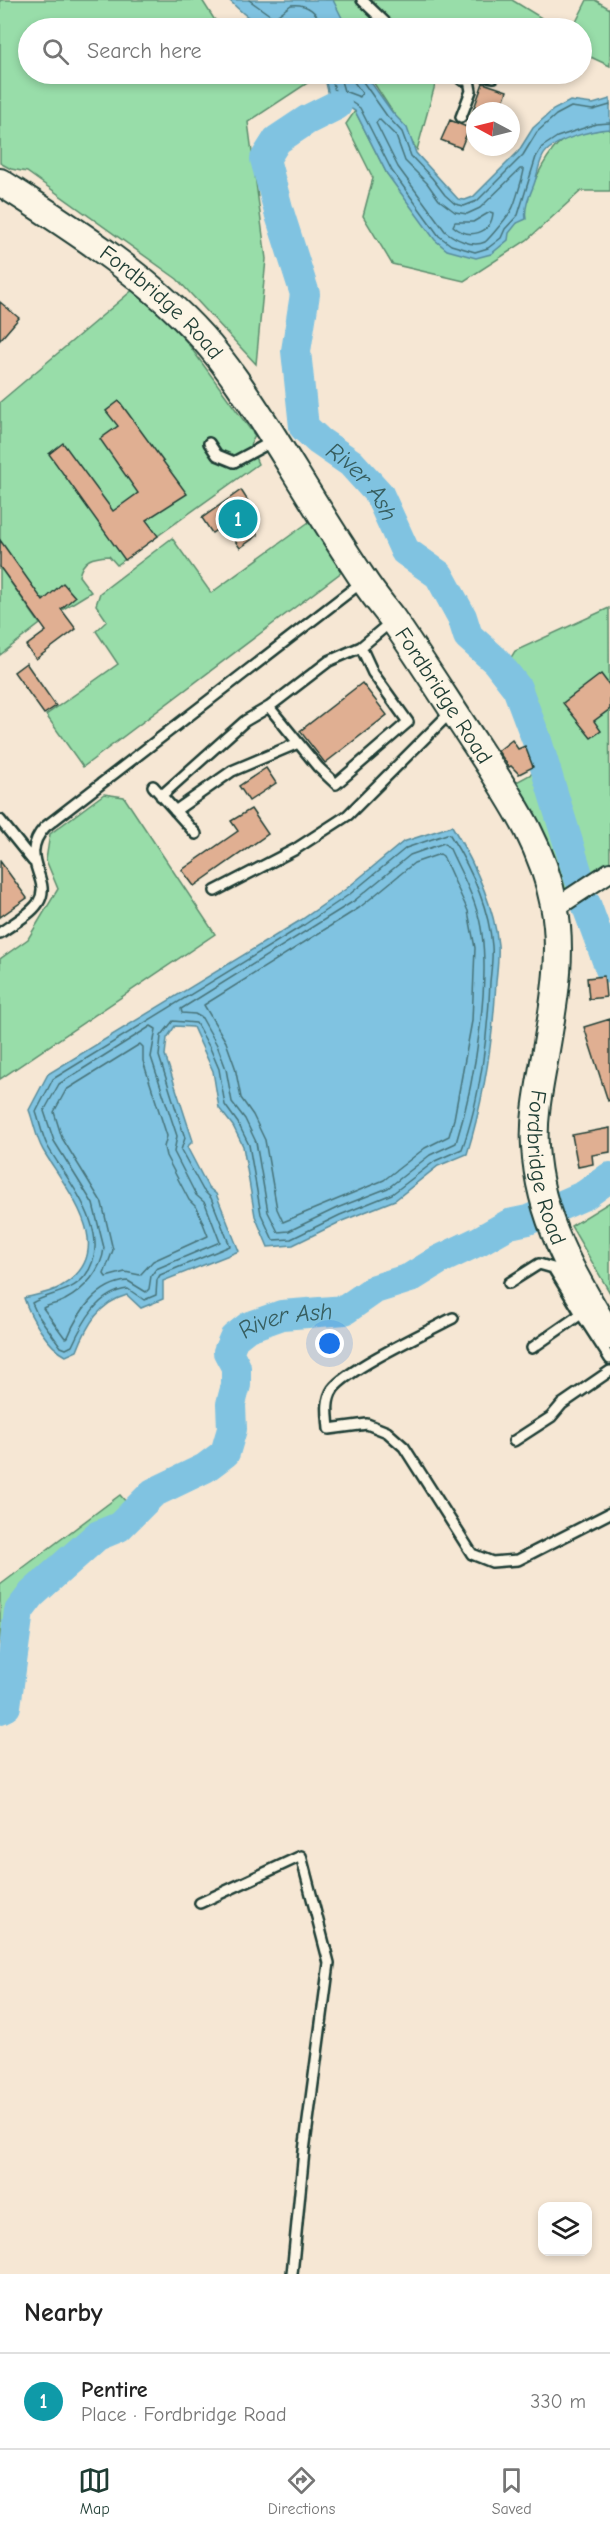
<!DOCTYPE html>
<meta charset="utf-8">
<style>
:root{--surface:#fff;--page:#f2f2f2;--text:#222;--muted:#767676;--line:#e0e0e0;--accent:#1f3d34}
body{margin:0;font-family:"Comic Neue",sans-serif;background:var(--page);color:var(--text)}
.controls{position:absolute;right:18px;bottom:18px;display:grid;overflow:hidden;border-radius:12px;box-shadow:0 3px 9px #0003}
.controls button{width:54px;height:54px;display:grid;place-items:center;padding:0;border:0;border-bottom:2px solid var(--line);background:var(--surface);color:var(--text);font:30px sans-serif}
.compass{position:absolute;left:466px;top:102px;width:54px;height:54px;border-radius:50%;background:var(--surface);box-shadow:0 3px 9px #0003;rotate:277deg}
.you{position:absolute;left:330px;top:1344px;width:21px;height:21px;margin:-15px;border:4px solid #fff;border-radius:50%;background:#1a73e8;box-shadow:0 0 0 9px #1a73e833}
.badge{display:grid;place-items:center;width:39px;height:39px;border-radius:50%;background:var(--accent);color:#fff;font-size:20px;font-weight:700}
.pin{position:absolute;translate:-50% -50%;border:3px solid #fff;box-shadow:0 2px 6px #0006}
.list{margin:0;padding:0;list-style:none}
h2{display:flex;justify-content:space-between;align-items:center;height:78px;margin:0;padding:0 24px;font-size:26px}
h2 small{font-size:20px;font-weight:400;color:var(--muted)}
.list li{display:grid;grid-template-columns:39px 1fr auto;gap:18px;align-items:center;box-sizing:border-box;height:96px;padding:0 24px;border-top:2px solid var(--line)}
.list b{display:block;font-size:22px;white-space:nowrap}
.list p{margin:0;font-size:20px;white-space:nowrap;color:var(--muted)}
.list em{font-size:20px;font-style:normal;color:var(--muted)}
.icon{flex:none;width:33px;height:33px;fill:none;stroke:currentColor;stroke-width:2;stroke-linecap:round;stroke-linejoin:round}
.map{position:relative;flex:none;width:610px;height:2274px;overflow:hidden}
.search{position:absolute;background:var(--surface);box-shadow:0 3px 9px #0003;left:18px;right:18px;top:18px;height:66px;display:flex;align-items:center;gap:15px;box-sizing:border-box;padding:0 21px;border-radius:33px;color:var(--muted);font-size:22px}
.sheet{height:174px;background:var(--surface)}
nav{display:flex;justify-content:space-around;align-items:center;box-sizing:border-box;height:84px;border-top:2px solid var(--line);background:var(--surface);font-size:16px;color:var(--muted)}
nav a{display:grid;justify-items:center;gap:3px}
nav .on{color:var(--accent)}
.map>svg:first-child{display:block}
.green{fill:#98dda9;stroke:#5c8d6e;stroke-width:1.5}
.water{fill:#80c3e1;stroke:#598d9c;stroke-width:1.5}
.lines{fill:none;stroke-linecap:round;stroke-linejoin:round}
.shore{stroke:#467379;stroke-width:1.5}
.river{stroke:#80c3e1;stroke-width:30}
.building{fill:#e0af92;stroke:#1f3d34;stroke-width:1.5}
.lane-casing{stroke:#1f3d34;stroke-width:14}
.street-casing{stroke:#1f3d34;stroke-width:22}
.secondary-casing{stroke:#1f3d34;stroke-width:30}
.lane{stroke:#fcf5e5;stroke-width:9}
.street{stroke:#fcf5e5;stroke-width:18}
.secondary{stroke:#fcf5e5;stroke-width:26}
.labels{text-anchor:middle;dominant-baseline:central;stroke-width:6;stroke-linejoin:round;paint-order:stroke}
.street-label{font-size:22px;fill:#1f3d34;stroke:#fcf5e5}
.water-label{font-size:24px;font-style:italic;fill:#375e5f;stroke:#fcf5e5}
</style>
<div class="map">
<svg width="610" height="2274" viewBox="0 0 610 2274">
<rect width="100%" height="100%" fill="#f6e7d4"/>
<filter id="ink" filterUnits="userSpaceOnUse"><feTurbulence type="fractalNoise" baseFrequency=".0167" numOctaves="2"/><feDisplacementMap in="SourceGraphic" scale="12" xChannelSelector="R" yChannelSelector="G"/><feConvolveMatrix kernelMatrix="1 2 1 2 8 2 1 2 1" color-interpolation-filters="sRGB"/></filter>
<g filter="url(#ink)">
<path class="green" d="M0,0H202L214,19L227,28H28V74H306L309,82L248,122L266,259L256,364L177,279L27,172L11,169L0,163Z
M325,0H512L558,28H341Z
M587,0H595L610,9V66L582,53V28H573Z
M368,74H438L417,150Z
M355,111L387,174L517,223C528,198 538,166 557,145C565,136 598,129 610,129V191H581L527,240L464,281L392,264L363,216L373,178L346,124Z
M135,288L186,341L255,436L250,445L258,464L117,565L109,556C92,557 83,559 79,576L91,592L60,611L39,596L4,547L0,549V402Z
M313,519L343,571L83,767L46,715L118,664L96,631L107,621L96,605L100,593L172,538L211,593Z
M0,567L40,624L0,655Z
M609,608L610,873L564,903L509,786L537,771L511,695L497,680L515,651Z
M104,794L124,797L215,934L0,1079V959L28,939L58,889L46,860L50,834Z
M610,1202V1293L571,1226Z
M120,1495L134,1511L119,1527L97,1536L32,1594L19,1611L6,1706L0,1709V1585Z"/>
<path class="water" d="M229,0H333L347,28H308L302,19L296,18L285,28C259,29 247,18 229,0Z
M324,74H365L392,112L407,128L416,153L458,199L465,200L473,197L518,152L533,128L553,110L570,101L593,104L610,99V129C593,130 551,140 543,156C538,165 537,178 533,187C529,197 524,208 526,219L517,223L509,233L508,240L491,254L476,258L447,250L435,240L387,174L355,111L345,105L339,115L322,116L302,127L298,122L323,108L330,100Z
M452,826C473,861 494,904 498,945C499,957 497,970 496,982C493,1040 484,1099 467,1154L438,1166L395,1200L342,1221L293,1245L268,1247L255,1216L243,1146L233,1126L219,1108L213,1071L193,1027L175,1026L167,1038L165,1055L193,1141L187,1147L208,1187L216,1194L239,1251L163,1281V1299L141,1308L127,1295C99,1303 87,1325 77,1351L66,1356C48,1347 30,1317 24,1298C35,1295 50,1293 60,1287C122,1252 67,1191 43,1150C36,1138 34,1123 29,1110L48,1074L301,920L346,889L403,842Z"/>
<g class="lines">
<path class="shore" d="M249,0L274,18L291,5C307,3 320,13 321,28
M331,74L337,100H348L360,108L392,171L439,236L451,245L475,252L488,248L501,238L505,229L518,215L536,157L542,147L557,137L596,124L610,123
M339,74L344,91L360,97L362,93L354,82L353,74
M360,74L361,79L387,116L402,132L411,156L432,178L445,195L455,204L464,206L477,201L523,155L537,132L556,115L571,107L593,110L610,105
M379,119L396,136L405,161L427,183L439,200L455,212L467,214L480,208L520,169H524C524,173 515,204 512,209C510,214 489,239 485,242C472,248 455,239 445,231L398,167L376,123Z
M490,212L493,213C491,234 469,240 453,226L455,222H473Z
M447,834L450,835C470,867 489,908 492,946C493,958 491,971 490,982C488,1035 480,1100 462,1149L435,1161L392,1194L340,1215L291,1239L273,1240L261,1214L249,1145L238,1123L225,1105L219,1069L210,1048L196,1023L173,1021L161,1036L159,1056L185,1138L181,1150L203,1190L211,1198L230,1246L160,1275L157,1280L156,1295L144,1300L128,1289C98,1292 83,1322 72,1346L66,1349L61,1347L37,1314L32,1303C48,1293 70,1294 85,1276C116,1235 68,1182 48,1147C42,1136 40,1123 36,1112L53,1079L304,925L350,894L406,848Z
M444,843L450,849C459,869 470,888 476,908C496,965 474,1085 456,1143L430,1155L388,1188L337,1208L289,1231L278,1232L268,1212L256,1142L245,1119L232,1102L226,1069L217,1045L202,1018L195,1014L182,1013L181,1009L354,901L410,855Z
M440,854L443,856L468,911L475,948L472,1021L454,1119L449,1136L425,1148L384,1180L283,1222L277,1209L265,1140L253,1115L241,1098L235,1067L226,1042L204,1005L359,908L414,863Z
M151,1026L156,1029L151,1057L177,1136L174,1152L196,1195L205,1203L220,1242L156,1269L151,1276L149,1289L146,1292L128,1281C98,1283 78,1312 68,1337L65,1338L43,1308C50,1304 59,1304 65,1300C84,1290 102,1270 104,1248L93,1204L54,1141L44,1111L59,1084Z
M140,1044L143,1047V1061L167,1136L164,1147L166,1156L189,1200L197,1208L208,1236L153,1261L140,1275L125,1272L106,1277L104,1274L113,1250L102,1203L62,1138L54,1112L66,1090Z"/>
<g class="river">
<path id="s1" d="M337,105L307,120L277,140L265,159L279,212L305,294L296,351L304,427L319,441L351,463L379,494L405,551L439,575L462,617L468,636L496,661L517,688L537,741L579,878"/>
<path d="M586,904L610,969"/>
<path id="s2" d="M0,1709L6,1706L19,1611L32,1594L97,1536L119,1527L153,1493L205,1468L225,1453L232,1429L231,1404L236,1385V1367L228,1352L234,1338L248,1327L282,1315L345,1310L375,1289L410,1278L439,1260L479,1241L509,1224L528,1220L585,1195L610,1177"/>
</g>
</g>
<path class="building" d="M483,83L507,91L500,111H473Z
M450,120L469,128L461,148L441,140Z
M0,302L19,318L0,340Z
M119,401L187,494L146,520L158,536L125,560L49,454L63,443L113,511L138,493L100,439L118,426L106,411Z
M241,490L248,501L241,506L252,521L250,523L258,535L240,548L224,525L212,533L202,518Z
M0,540L43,601L63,583L75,597L61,609L76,629L36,659L26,646L46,631L0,567Z
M26,663L56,706L44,714L14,672Z
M601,674L610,686V709L594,721L601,731L591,738L563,703Z
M362,683L387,715L325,763L300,731Z
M512,740L518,749L525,746L533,767L519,774L511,766L509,767L498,751Z
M266,768L276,783L249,801L239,786Z
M251,809L268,834L194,886L182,870L238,831L231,821Z
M0,861L27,898L0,917Z
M604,976L606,997L589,999L587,978Z
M610,1019V1100L608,1101L584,1027Z
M610,1128V1152L592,1155L593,1164L578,1167L572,1135Z"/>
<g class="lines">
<g class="lane-casing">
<path id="lane" d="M362,0L391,28
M456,74L462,80H469L474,74
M474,74L494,77
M461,117L471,91L469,80
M209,443L217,455L234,462L273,441
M269,707L318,767L336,784L408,722L373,673L361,647
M153,786L196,834
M161,796L245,721L269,707L329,661L361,647L392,621
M175,811L232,771L298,743
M0,820L33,861
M215,891L294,850L348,815L451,712
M0,933C12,924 30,915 38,903C54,879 16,859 45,827L362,582
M509,1283L539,1264L553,1268L581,1314L590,1308
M453,1318C428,1331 347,1369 333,1389C325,1401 328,1415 329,1429L367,1424L387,1432L404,1447L472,1554L492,1562L518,1560L610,1513
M532,1348L581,1314L610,1359
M514,1441L551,1417L562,1404L610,1371
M200,1903L301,1856L329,1963L304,2151L292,2274"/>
</g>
<g class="street-casing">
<path id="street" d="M555,908L610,872"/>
</g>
<g class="secondary-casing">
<g id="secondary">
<path id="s3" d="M0,182C71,228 145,274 202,337C227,365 247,396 267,427C299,478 330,530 363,579C372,593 382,605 392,618C421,660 448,703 476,745C510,798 542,842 554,905C564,955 553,1007 545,1056C540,1085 533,1116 535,1146C539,1218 573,1276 610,1336"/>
</g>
</g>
<use href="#lane" class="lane"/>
<use href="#street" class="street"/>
<use href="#secondary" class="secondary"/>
</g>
</g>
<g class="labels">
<g class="street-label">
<text stroke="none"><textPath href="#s3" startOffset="202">Fordbridge Road</textPath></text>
<text stroke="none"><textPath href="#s3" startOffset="688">Fordbridge Road</textPath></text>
<text stroke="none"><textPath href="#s3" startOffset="1192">Fordbridge Road</textPath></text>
</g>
<g class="water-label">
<text stroke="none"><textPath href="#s1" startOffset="448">River Ash</textPath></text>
<text stroke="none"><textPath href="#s2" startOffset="542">River Ash</textPath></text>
</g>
</g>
</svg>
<div class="controls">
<button><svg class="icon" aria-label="layers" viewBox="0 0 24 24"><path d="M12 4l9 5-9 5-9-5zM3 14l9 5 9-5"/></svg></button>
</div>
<svg class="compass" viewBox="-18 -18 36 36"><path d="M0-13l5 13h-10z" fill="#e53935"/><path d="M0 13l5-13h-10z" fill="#767676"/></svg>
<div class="you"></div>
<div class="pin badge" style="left:238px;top:519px;background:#0f9aa8">1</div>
<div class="search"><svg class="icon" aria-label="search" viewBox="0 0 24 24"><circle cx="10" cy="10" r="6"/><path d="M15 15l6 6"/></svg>Search here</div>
</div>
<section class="sheet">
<h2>Nearby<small></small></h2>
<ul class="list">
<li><span class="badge" style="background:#0f9aa8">1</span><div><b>Pentire</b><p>Place · Fordbridge Road</p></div><em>330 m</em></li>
</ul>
</section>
<nav>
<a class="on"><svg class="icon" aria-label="map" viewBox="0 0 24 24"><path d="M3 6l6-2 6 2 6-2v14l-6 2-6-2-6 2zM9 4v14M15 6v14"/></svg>Map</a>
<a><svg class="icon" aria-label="directions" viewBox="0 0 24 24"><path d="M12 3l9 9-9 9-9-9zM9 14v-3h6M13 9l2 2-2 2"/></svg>Directions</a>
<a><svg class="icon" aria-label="saved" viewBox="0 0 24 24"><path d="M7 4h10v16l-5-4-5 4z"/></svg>Saved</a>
</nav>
